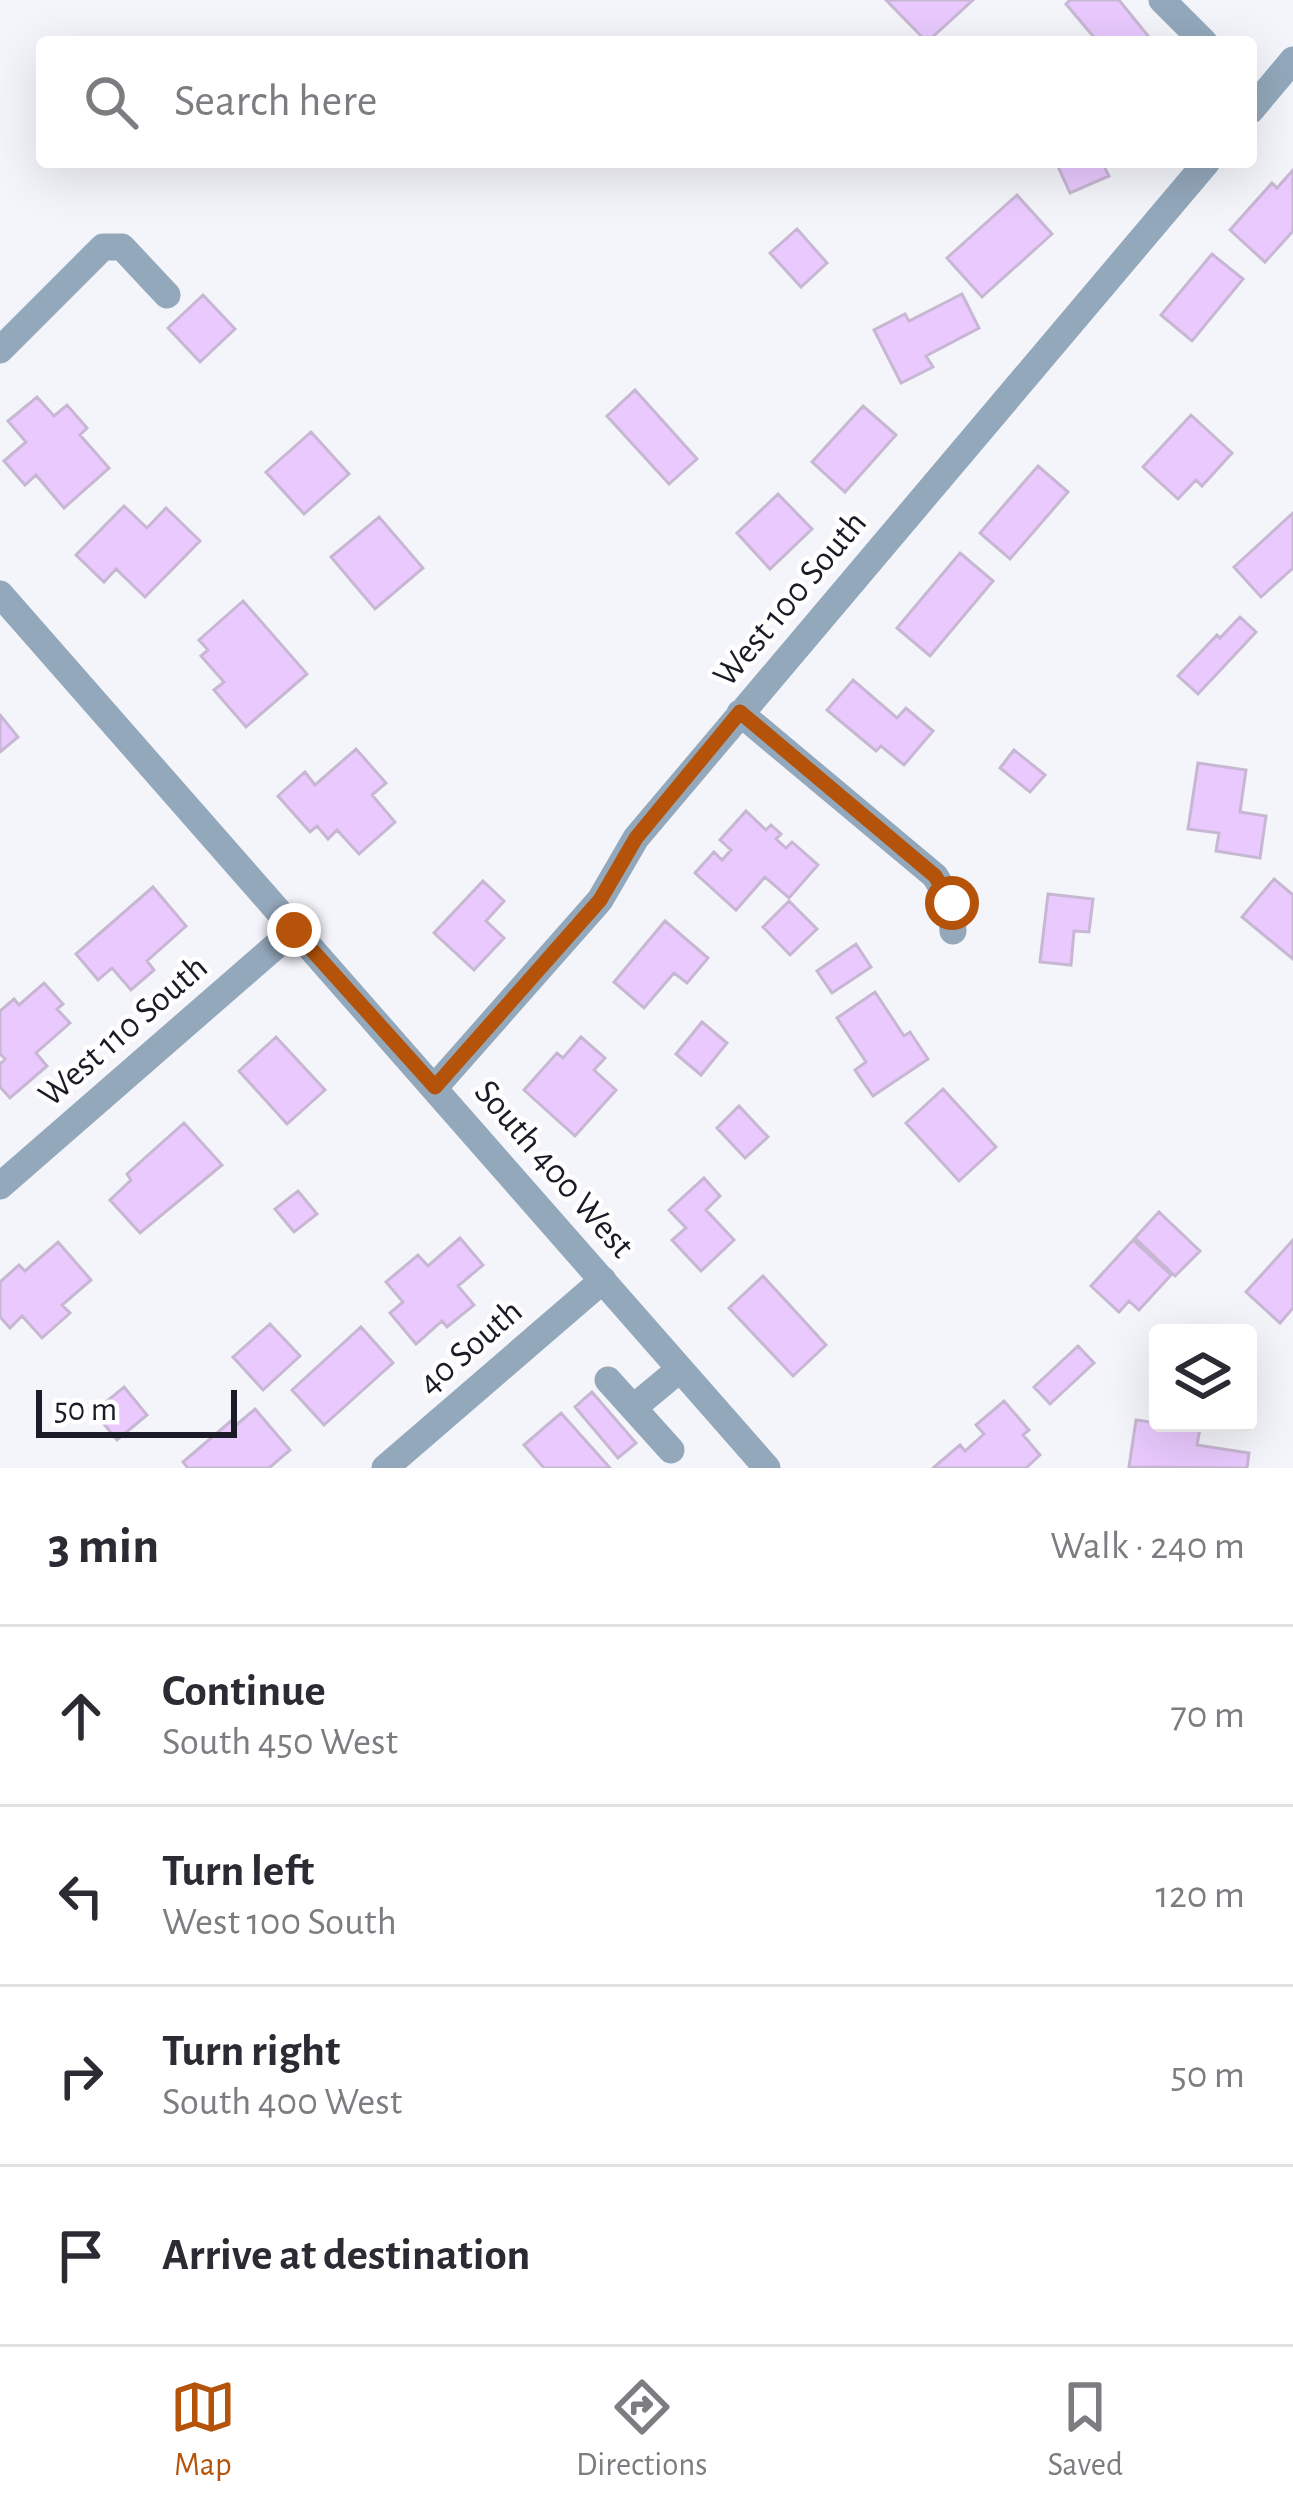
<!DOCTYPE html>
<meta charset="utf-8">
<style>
:root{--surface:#fff;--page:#f2f2f3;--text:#2b2b33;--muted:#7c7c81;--line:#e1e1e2;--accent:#b45309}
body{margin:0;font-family:"Alegreya Sans",sans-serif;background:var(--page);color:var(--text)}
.controls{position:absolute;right:36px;bottom:36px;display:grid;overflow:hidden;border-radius:12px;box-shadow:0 12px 48px #0002}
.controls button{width:108px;height:108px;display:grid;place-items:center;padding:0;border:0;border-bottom:3px solid var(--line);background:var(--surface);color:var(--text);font:60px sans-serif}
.scale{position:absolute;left:36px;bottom:30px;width:201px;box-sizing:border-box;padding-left:12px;border:6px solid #191b26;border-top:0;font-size:33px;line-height:42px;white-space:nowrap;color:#191b26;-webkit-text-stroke:9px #fff;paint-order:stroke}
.stop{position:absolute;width:36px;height:36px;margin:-27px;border:9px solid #b45309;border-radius:50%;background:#fff}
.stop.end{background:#b45309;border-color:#fff;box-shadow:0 3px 12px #0008}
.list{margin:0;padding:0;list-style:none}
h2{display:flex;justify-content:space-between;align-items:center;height:156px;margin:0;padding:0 48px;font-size:51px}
h2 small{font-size:39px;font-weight:400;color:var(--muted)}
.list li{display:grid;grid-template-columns:78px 1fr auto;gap:36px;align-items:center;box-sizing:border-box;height:180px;padding:0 48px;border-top:3px solid var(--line)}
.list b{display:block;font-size:45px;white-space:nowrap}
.list p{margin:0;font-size:39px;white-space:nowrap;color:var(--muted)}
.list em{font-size:39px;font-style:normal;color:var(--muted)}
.icon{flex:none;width:66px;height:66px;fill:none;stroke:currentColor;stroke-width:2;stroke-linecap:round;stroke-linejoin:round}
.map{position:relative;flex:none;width:1293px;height:1468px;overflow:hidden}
.search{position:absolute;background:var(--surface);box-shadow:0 12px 48px #0002;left:36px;right:36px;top:36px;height:132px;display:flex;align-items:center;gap:30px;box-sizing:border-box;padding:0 42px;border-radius:12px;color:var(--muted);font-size:45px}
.sheet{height:876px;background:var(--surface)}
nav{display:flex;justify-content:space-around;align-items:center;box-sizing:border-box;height:168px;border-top:3px solid var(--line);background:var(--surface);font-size:33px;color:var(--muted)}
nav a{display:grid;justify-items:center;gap:6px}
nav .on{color:var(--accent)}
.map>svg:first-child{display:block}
.building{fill:#e9c9fe;stroke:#c8b7d3;stroke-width:3}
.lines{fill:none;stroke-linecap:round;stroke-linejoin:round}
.minor{stroke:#93a8bb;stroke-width:27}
.route{stroke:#b45309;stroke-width:15}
.labels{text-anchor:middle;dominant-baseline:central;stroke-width:9;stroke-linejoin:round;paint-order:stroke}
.street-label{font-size:36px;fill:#191b26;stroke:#fff}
</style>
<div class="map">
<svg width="1293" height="1468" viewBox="0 0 1293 1468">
<rect width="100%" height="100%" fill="#f4f5fb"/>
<path class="building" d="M886,0H973L927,42Z
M1070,0H1119L1153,42H1098L1066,4Z
M1056,162H1102L1109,176L1070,193Z
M1293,170V231L1265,262L1230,230L1272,183L1277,188Z
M1017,195L1052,234L982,297L947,258Z
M797,229L827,263L801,287L770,253Z
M1212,254L1243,279L1192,341L1161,315Z
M962,294L979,328L926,356L933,367L901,383L874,330L905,314L909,321Z
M203,295L235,329L200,362L168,328Z
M635,390L697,459L669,484L607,416Z
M37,397L54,416L67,405L87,428L80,435L109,468L64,508L36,475L25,485L4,461L26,442L8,421Z
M863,406L896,435L845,492L812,462Z
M1191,415L1232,453L1202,486L1196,480L1178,499L1143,467Z
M311,432L349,474L304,514L266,472Z
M1038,466L1068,492L1010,559L980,533Z
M778,494L812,529L770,569L737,533Z
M124,506L147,528L166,508L200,541L145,597L116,569L104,582L76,555Z
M1293,513V568L1261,597L1234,567Z
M379,517L423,568L375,609L331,557Z
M960,553L993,581L930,656L897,628Z
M243,601L307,674L246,727L214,690L224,682L201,656L208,650L199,640Z
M1240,617L1256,632L1198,694L1178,676L1217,635L1220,638Z
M853,680L897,718L906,708L933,731L904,765L881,746L876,751L827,710Z
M0,715L18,737L0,752Z
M356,749L386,783L372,795L395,822L359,854L337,830L328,839L317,826L310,832L278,796L305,772L315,785Z
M1014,750L1045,775L1030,792L1000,768Z
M1198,763L1246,770L1240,812L1266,816L1260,858L1216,851L1219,833L1188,829Z
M746,811L766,830L771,825L781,834L776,839L786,848L792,842L818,865L789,898L765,877L736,910L695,873L714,852L722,860L731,850L720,840Z
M1274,879L1293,895V959L1242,917Z
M483,881L504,901L486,921L504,938L474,970L434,933Z
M153,887L186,926L147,961L154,970L131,990L112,968L98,980L76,954Z
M1048,894L1093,899L1089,932L1074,931L1071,965L1040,962Z
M789,901L817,929L790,955L763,927Z
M665,921L708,958L687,983L674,973L644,1008L614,982Z
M856,944L871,967L832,993L817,971Z
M44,983L63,1004L57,1009L70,1023L36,1053L47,1066L10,1098L0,1087V1064L5,1059L0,1054V1011L14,999L19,1005Z
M875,992L904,1036L910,1032L928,1059L873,1096L855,1070L866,1062L837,1018Z
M702,1022L727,1043L701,1075L676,1054Z
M276,1037L325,1090L287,1124L239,1071Z
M581,1037L605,1058L594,1070L616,1090L575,1136L524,1090L557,1053L563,1058Z
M943,1089L996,1147L959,1181L906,1123Z
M739,1106L768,1137L745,1158L717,1128Z
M184,1123L222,1165L140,1233L110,1200L131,1180L127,1174Z
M704,1178L720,1196L706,1210L734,1240L701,1271L672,1240L686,1228L669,1210Z
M298,1191L317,1214L294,1232L275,1209Z
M1159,1212L1200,1251L1175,1276L1135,1238Z
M460,1238L483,1265L458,1286L474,1305L447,1327L442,1321L416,1344L390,1313L403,1302L386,1282L418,1255L428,1266Z
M1133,1240L1171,1275L1139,1310L1129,1301L1119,1312L1091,1286Z
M1293,1240V1308L1280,1323L1246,1292Z
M58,1242L91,1280L62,1305L70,1313L42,1338L22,1316L10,1328L0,1317V1282L19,1265L25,1271Z
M763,1276L826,1345L793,1376L729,1308Z
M270,1324L300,1356L263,1390L233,1357Z
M361,1327L393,1363L324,1425L292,1390Z
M1078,1346L1094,1363L1050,1404L1034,1387Z
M124,1387L147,1415L117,1440L94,1412Z
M592,1392L636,1443L618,1458L575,1407Z
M1004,1401L1029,1430L1023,1435L1040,1455L1026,1468H933L960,1445L965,1451L984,1434L976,1425Z
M255,1409L290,1450L269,1468H188L183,1462L231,1421L235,1426Z
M561,1413L610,1468H544L524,1445Z
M1136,1420L1200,1429L1197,1445L1249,1453L1247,1468L1129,1467Z"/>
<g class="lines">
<path class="minor" d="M1162,0L1204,42
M1251,110L1293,60
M0,350L103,247H122L167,295
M0,594L767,1468
M740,713L935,876L951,903L953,931
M435,1087L600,900L636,838L1207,162
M0,1186L294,930
M608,1380L671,1450
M633,1408L680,1369
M385,1468L603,1280"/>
</g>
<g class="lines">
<path class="route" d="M294,930L435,1087L600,900L636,838L740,712L935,876L952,903"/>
</g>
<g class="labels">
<g class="street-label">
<text transform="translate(790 599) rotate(-50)">West 100 South</text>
<text transform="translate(123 1031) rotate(-41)">West 110 South</text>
<text transform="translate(554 1169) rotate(49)">South 400 West</text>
<text transform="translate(470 1347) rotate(-41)">40 South</text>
</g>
</g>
</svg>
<div class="controls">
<button><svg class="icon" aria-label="layers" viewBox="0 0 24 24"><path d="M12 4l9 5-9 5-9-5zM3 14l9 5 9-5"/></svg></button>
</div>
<div class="scale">50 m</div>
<div class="stop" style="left:952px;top:903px"></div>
<div class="stop end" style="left:294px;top:930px"></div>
<div class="search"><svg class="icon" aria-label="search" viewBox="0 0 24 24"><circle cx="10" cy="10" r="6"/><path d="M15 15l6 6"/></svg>Search here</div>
</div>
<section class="sheet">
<h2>3 min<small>Walk · 240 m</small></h2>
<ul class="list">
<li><svg class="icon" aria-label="ahead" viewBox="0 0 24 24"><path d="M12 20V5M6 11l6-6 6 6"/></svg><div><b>Continue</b><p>South 450 West</p></div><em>70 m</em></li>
<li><svg class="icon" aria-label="left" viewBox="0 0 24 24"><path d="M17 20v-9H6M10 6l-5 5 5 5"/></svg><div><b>Turn left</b><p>West 100 South</p></div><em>120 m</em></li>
<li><svg class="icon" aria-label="right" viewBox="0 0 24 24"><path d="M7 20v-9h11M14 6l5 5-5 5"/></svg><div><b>Turn right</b><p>South 400 West</p></div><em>50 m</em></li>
<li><svg class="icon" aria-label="arrive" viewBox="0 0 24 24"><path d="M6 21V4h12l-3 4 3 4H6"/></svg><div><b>Arrive at destination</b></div></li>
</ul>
</section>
<nav>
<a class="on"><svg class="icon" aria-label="map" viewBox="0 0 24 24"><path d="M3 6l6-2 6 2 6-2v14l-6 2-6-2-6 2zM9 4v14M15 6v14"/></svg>Map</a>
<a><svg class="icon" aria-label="directions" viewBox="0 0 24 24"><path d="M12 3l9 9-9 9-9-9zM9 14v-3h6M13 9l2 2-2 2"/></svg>Directions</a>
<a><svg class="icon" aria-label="saved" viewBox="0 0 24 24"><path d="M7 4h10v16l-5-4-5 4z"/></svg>Saved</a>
</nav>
